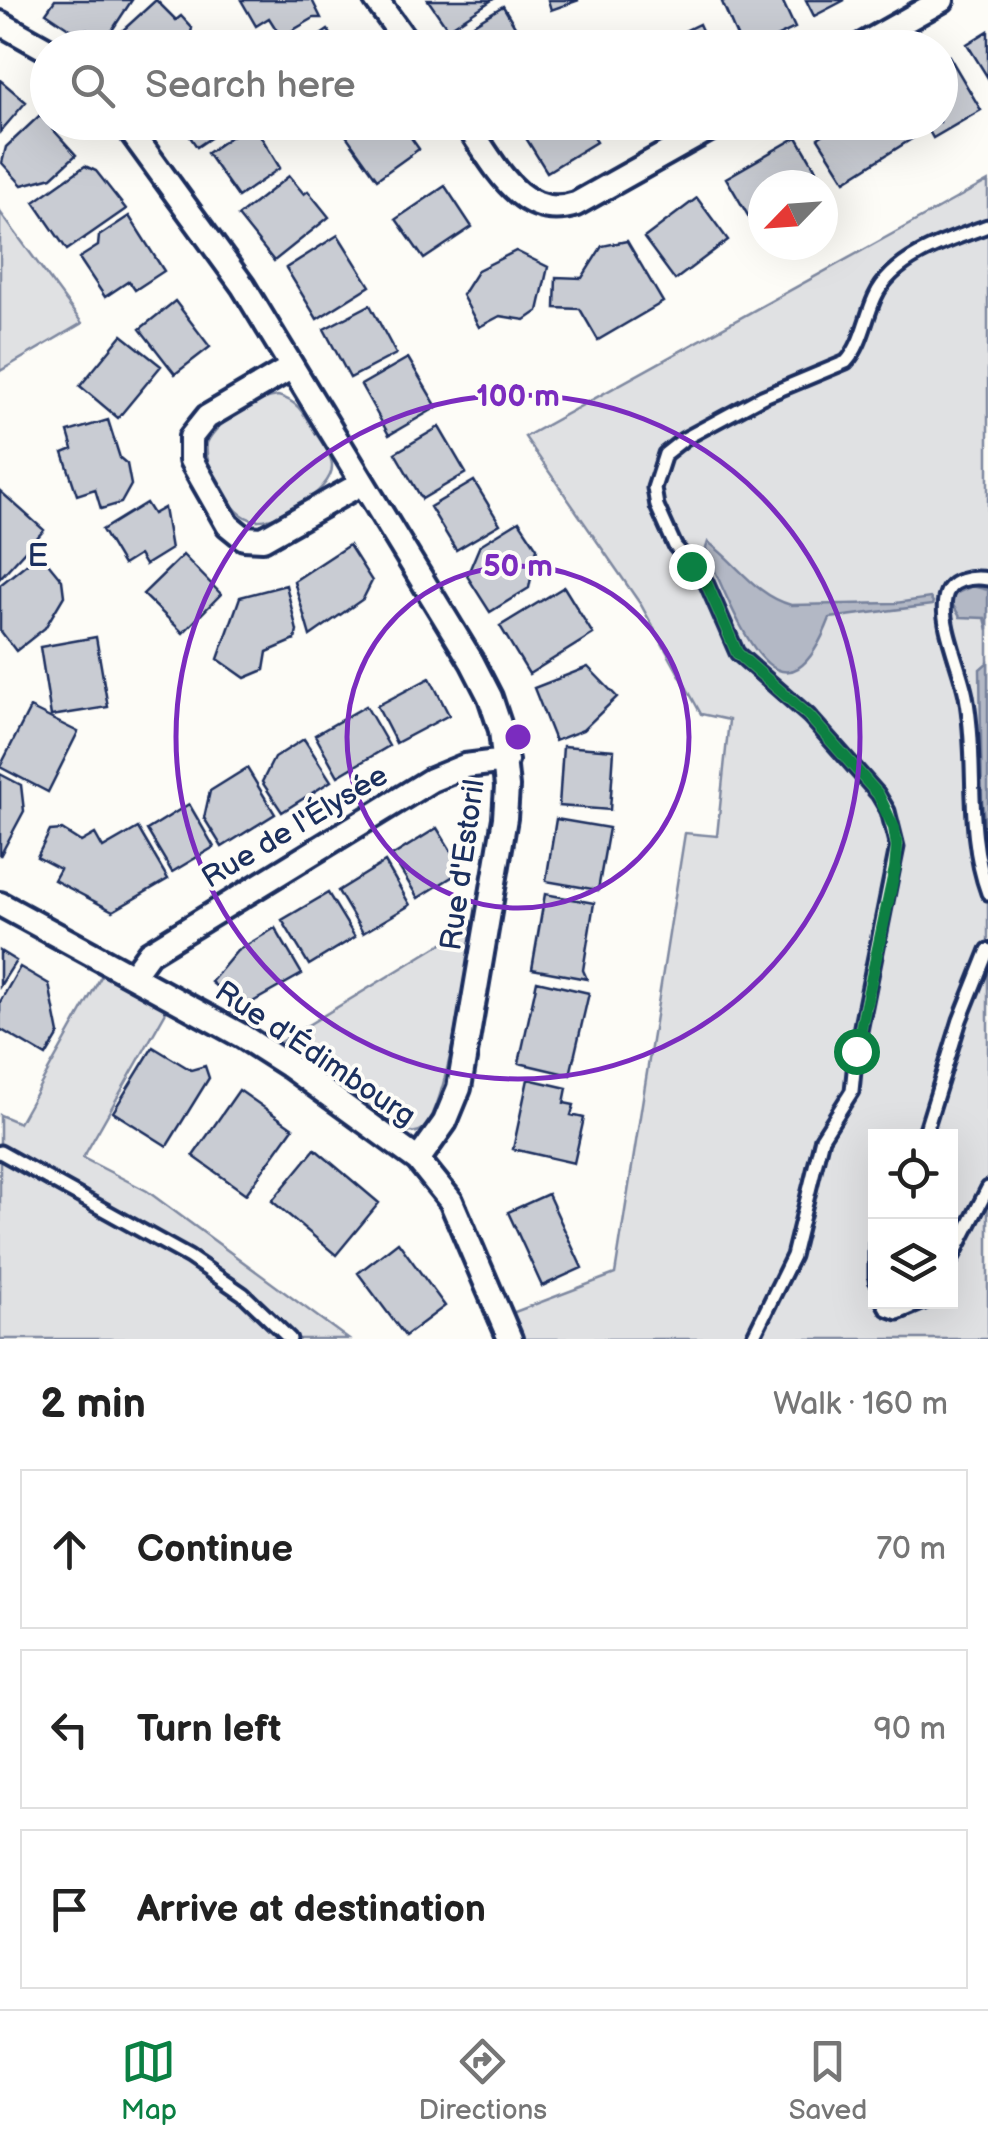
<!DOCTYPE html>
<meta charset="utf-8">
<style>
:root{--surface:#fff;--page:#f2f2f2;--text:#222;--muted:#767676;--line:#e0e0e0;--accent:#0b8043}
body{margin:0;font-family:"Balsamiq Sans",sans-serif;background:var(--page);color:var(--text)}
.controls{position:absolute;right:30px;bottom:30px;display:grid;overflow:hidden;border-radius:0px;box-shadow:0 10px 40px #0002}
.controls button{width:90px;height:90px;display:grid;place-items:center;padding:0;border:0;border-bottom:2px solid var(--line);background:var(--surface);color:var(--text);font:50px sans-serif}
.compass{position:absolute;left:748px;top:170px;width:90px;height:90px;border-radius:50%;background:var(--surface);box-shadow:0 10px 40px #0002;rotate:245deg}
.stop{position:absolute;width:30px;height:30px;margin:-22px;border:8px solid #0b8043;border-radius:50%;background:#fff}
.stop.end{background:#0b8043;border-color:#fff;box-shadow:0 2px 10px #0008}
.list{margin:0;padding:0;list-style:none}
h2{display:flex;justify-content:space-between;align-items:center;height:130px;margin:0;padding:0 40px;font-size:42px}
h2 small{font-size:32px;font-weight:400;color:var(--muted)}
.list li{display:grid;grid-template-columns:65px 1fr auto;gap:30px;align-items:center;box-sizing:border-box;height:160px;margin:0 20px 20px;padding:0 20px;border:2px solid var(--line);border-radius:0px}
.list b{display:block;font-size:38px;white-space:nowrap}
.list em{font-size:32px;font-style:normal;color:var(--muted)}
.icon{flex:none;width:55px;height:55px;fill:none;stroke:currentColor;stroke-width:2;stroke-linecap:round;stroke-linejoin:round}
.map{position:relative;flex:none;width:988px;height:1339px;overflow:hidden}
.search{position:absolute;background:var(--surface);box-shadow:0 10px 40px #0002;left:30px;right:30px;top:30px;height:110px;display:flex;align-items:center;gap:25px;box-sizing:border-box;padding:0 35px;border-radius:55px;color:var(--muted);font-size:38px}
.sheet{height:670px;background:var(--surface)}
nav{display:flex;justify-content:space-around;align-items:center;box-sizing:border-box;height:140px;border-top:2px solid var(--line);background:var(--surface);font-size:28px;color:var(--muted)}
nav a{display:grid;justify-items:center;gap:5px}
nav .on{color:var(--accent)}
.map>svg:first-child{display:block}
.green{fill:#e0e1e3;stroke:#7e88a0;stroke-width:2.5;fill-rule:evenodd}
.water{fill:#b3b8c5;stroke:#76819c;stroke-width:2.5}
.building{fill:#c9ccd3;stroke:#1b2f5e;stroke-width:2.5}
.lines{fill:none;stroke-linecap:round;stroke-linejoin:round}
.lane-casing{stroke:#1b2f5e;stroke-width:19}
.street-casing{stroke:#1b2f5e;stroke-width:30}
.lane{stroke:#fdfcf7;stroke-width:11}
.street{stroke:#fdfcf7;stroke-width:22}
.route{stroke:#0b8043;stroke-width:12}
.ring{fill:none;stroke:#7b2cbf;stroke-width:5}
.labels{text-anchor:middle;dominant-baseline:central;stroke-width:8;stroke-linejoin:round;paint-order:stroke}
.street-label{font-size:30px;fill:#1b2f5e;stroke:#fdfcf7}
.neighbourhood-label{font-size:32px;letter-spacing:2.5px;fill:#1b2f5e;stroke:#fdfcf7}
.centre{fill:#7b2cbf;stroke:#fdfcf7;stroke-width:5}
.ring-label{font-size:30px;text-anchor:middle;font-weight:bold;fill:#7b2cbf;stroke:#fdfcf7;stroke-width:8;stroke-linejoin:round;paint-order:stroke}
</style>
<div class="map">
<svg width="988" height="1339" viewBox="0 0 988 1339">
<rect width="100%" height="100%" fill="#fdfcf7"/>
<filter id="ink" filterUnits="userSpaceOnUse"><feTurbulence type="fractalNoise" baseFrequency=".01" numOctaves="2"/><feDisplacementMap in="SourceGraphic" scale="20" xChannelSelector="R" yChannelSelector="G"/><feConvolveMatrix kernelMatrix="1 2 1 2 8 2 1 2 1" color-interpolation-filters="sRGB"/></filter>
<g filter="url(#ink)">
<path class="green" d="M988,181V1339H523L512,1313L615,1274L685,833L717,836L729,720L701,714L641,605L525,437ZM876,1136H950V1302H876Z
M0,212L82,323L0,371Z
M278,396C298,401 304,414 315,432C321,442 332,454 332,466C333,491 273,527 250,519C235,514 227,498 219,485C211,470 205,460 207,443C217,421 255,399 278,396Z
M474,924C467,960 447,1111 423,1129C412,1137 403,1129 394,1124L280,1042Z
M102,975L167,1010L83,1158L147,1191L348,1339H0V1115L19,1123Z"/>
<path class="water" d="M708,542C737,563 755,595 791,605L896,603L930,598L933,602L932,605L830,618C780,748 733,607 708,556L706,548Z
M972,586L988,590V630L985,618L960,617L951,602L955,594Z
M988,662V854L982,800L980,669Z"/>
<path class="building" d="M55,0H132L105,41L86,29L79,35L46,13Z
M156,0L176,20L181,16L192,28L188,48H113L109,43Z
M241,0H312L321,18H314L281,37L269,18L256,26Z
M428,0H492L448,29Z
M548,0H579L551,10Z
M726,0H782L795,28L753,48H742L722,2Z
M806,0H845L814,16Z
M503,6L528,48H460L454,36Z
M699,24L710,48H660L658,44Z
M328,30L340,48H302Z
M988,31V78L967,44Z
M949,56L981,110L933,138L924,122H940V61Z
M0,80L26,102L0,132Z
M40,115L76,155L52,177L22,185L2,163L6,147Z
M180,122H234L197,147Z
M252,122L280,168L238,197L207,153Z
M347,122H400L419,149L377,179L340,127Z
M516,122H591L596,130L591,134L596,142L547,172Z
M842,122H904L913,138L845,181L818,138Z
M797,137L828,190L823,193V185H763V227L757,231L726,178Z
M85,166L96,171L126,209L67,250L34,202Z
M289,176L304,194L308,191L329,217L274,261L238,216Z
M445,186L472,227L424,259L396,219Z
M697,198L728,240L675,280L644,238Z
M129,216L164,271L135,290L129,281L105,297L79,258L98,246L99,236Z
M338,235L370,286L317,319L286,268Z
M627,241L663,302L598,340L580,309L555,308L556,277L582,278L602,246Z
M516,251L548,267L538,311L525,320L500,316L479,327L462,295L478,270Z
M175,301L210,347L175,374L140,329Z
M370,305L396,354L350,378L324,329Z
M122,335L161,366L118,418L80,386Z
M408,358L437,407L389,435L361,385Z
M108,420L120,458L127,464L131,485L121,503L101,509L95,489L77,495L63,453L73,449L68,432Z
M439,427L466,473L422,499L395,453Z
M474,481L500,524L456,550L430,507Z
M0,491L44,530L0,578Z
M146,503L153,514L164,508L171,549L145,565L139,555L123,565L102,530Z
M519,521L537,548L529,588L490,612L467,576L480,545Z
M349,545L372,581L363,599L310,636L294,581Z
M40,553L62,580L64,596L45,628L16,651L0,630V585Z
M183,555L221,594L183,633L143,594Z
M286,585L297,631L295,640L267,652L264,670L245,678L218,659L240,597Z
M564,587L593,634L529,674L500,626Z
M96,637L108,707L51,716L40,647Z
M588,667L617,697L583,730L555,741L534,688Z
M430,678L449,715L396,743L377,706Z
M366,706L389,746L338,776L315,735Z
M30,708L78,732L48,792L0,767Z
M304,739L331,781L282,812L262,782L274,758Z
M563,746L614,750L610,810L559,806Z
M247,768L275,814L222,847L204,818L210,791Z
M0,774L21,785L24,811L0,856Z
M189,804L214,847L172,872L147,830Z
M556,819L609,828L598,890L546,881Z
M138,828L168,879L113,911L54,880L60,869L37,857L50,831L62,830L81,842L95,834L103,848Z
M437,828L463,870L418,898L392,856Z
M385,862L410,905L363,933L338,891Z
M328,893L355,937L309,965L282,920Z
M545,894L594,903L583,970L587,979L532,969Z
M275,928L302,974L242,1008L211,982L237,951Z
M0,951L16,961L0,986Z
M20,967L49,984L59,1034L46,1056L0,1029V1002Z
M537,981L589,993L570,1075L519,1063Z
M153,1047L191,1070L205,1066L209,1078L167,1146L113,1112Z
M528,1079L567,1088L564,1103L574,1105L571,1115L584,1118L574,1163L513,1149Z
M239,1090L293,1128L246,1194L193,1156Z
M315,1149L379,1203L336,1255L272,1201Z
M548,1194L582,1268L542,1286L508,1212Z
M398,1242L445,1306L405,1336L358,1273Z"/>
<g class="lines">
<g class="lane-casing">
<path id="lane" d="M988,579C972,576 948,579 945,599C940,624 961,669 966,696C978,761 965,831 988,893
M924,1136L960,1020L988,950
M0,1152L189,1257L243,1294L290,1339
M876,1243V1280
M950,1262L988,1188
M883,1302L887,1309L898,1313L924,1302
M752,1339L793,1256L822,1138L852,1091L856,1051L897,847L888,811L878,794L809,716L737,653L706,582L675,546L657,506L654,488L665,454L684,439L762,397L846,362C862,345 865,319 875,297C893,257 949,240 988,226"/>
</g>
<g class="street-casing">
<path id="street" d="M376,0L411,48
M0,23L48,50
M857,48L942,0
M124,122L243,286L472,662L490,697L501,730L507,787L505,818L459,1088L445,1122L418,1160
M465,122C493,161 520,223 576,204L722,122
M292,367L207,417L191,437V460L228,525L244,538L263,539L362,483
M0,904L242,1036L289,1066L418,1160L451,1201L510,1339
M133,975L149,953L431,780L465,766L506,761"/>
</g>
<use href="#lane" class="lane"/>
<use href="#street" class="street"/>
</g>
</g>
<g class="lines" filter="url(#ink)">
<path class="route" d="M691,566L706,582L737,653L809,716L878,794L894,828L897,847L895,868L856,1051"/>
</g>
<g class="ring">
<circle cx="518" cy="737" r="171"/>
<circle cx="518" cy="737" r="342"/>
</g>
<g class="labels">
<g class="street-label">
<text transform="translate(295 827) rotate(-31)">Rue de l'Élysée</text>
<text transform="translate(463 865) rotate(-82)">Rue d'Estoril</text>
<text transform="translate(315 1054) rotate(34)">Rue d'Édimbourg</text>
</g>
<g class="neighbourhood-label">
<text x="39" y="556">E</text>
</g>
</g>
<circle cx="518" cy="737" r="15" class="centre"/>
<g class="ring-label">
<text x="518" y="406">100 m</text>
<text x="518" y="576">50 m</text>
</g>
</svg>
<div class="controls">
<button><svg class="icon" aria-label="locate" viewBox="0 0 24 24"><circle cx="12" cy="12" r="6"/><path d="M12 2v4M12 18v4M2 12h4M18 12h4"/></svg></button>
<button><svg class="icon" aria-label="layers" viewBox="0 0 24 24"><path d="M12 4l9 5-9 5-9-5zM3 14l9 5 9-5"/></svg></button>
</div>
<svg class="compass" viewBox="-18 -18 36 36"><path d="M0-13l5 13h-10z" fill="#e53935"/><path d="M0 13l5-13h-10z" fill="#767676"/></svg>
<div class="stop" style="left:856px;top:1051px"></div>
<div class="stop end" style="left:691px;top:566px"></div>
<div class="search"><svg class="icon" aria-label="search" viewBox="0 0 24 24"><circle cx="10" cy="10" r="6"/><path d="M15 15l6 6"/></svg>Search here</div>
</div>
<section class="sheet">
<h2>2 min<small>Walk · 160 m</small></h2>
<ul class="list">
<li><svg class="icon" aria-label="ahead" viewBox="0 0 24 24"><path d="M12 20V5M6 11l6-6 6 6"/></svg><div><b>Continue</b></div><em>70 m</em></li>
<li><svg class="icon" aria-label="left" viewBox="0 0 24 24"><path d="M17 20v-9H6M10 6l-5 5 5 5"/></svg><div><b>Turn left</b></div><em>90 m</em></li>
<li><svg class="icon" aria-label="arrive" viewBox="0 0 24 24"><path d="M6 21V4h12l-3 4 3 4H6"/></svg><div><b>Arrive at destination</b></div></li>
</ul>
</section>
<nav>
<a class="on"><svg class="icon" aria-label="map" viewBox="0 0 24 24"><path d="M3 6l6-2 6 2 6-2v14l-6 2-6-2-6 2zM9 4v14M15 6v14"/></svg>Map</a>
<a><svg class="icon" aria-label="directions" viewBox="0 0 24 24"><path d="M12 3l9 9-9 9-9-9zM9 14v-3h6M13 9l2 2-2 2"/></svg>Directions</a>
<a><svg class="icon" aria-label="saved" viewBox="0 0 24 24"><path d="M7 4h10v16l-5-4-5 4z"/></svg>Saved</a>
</nav>
